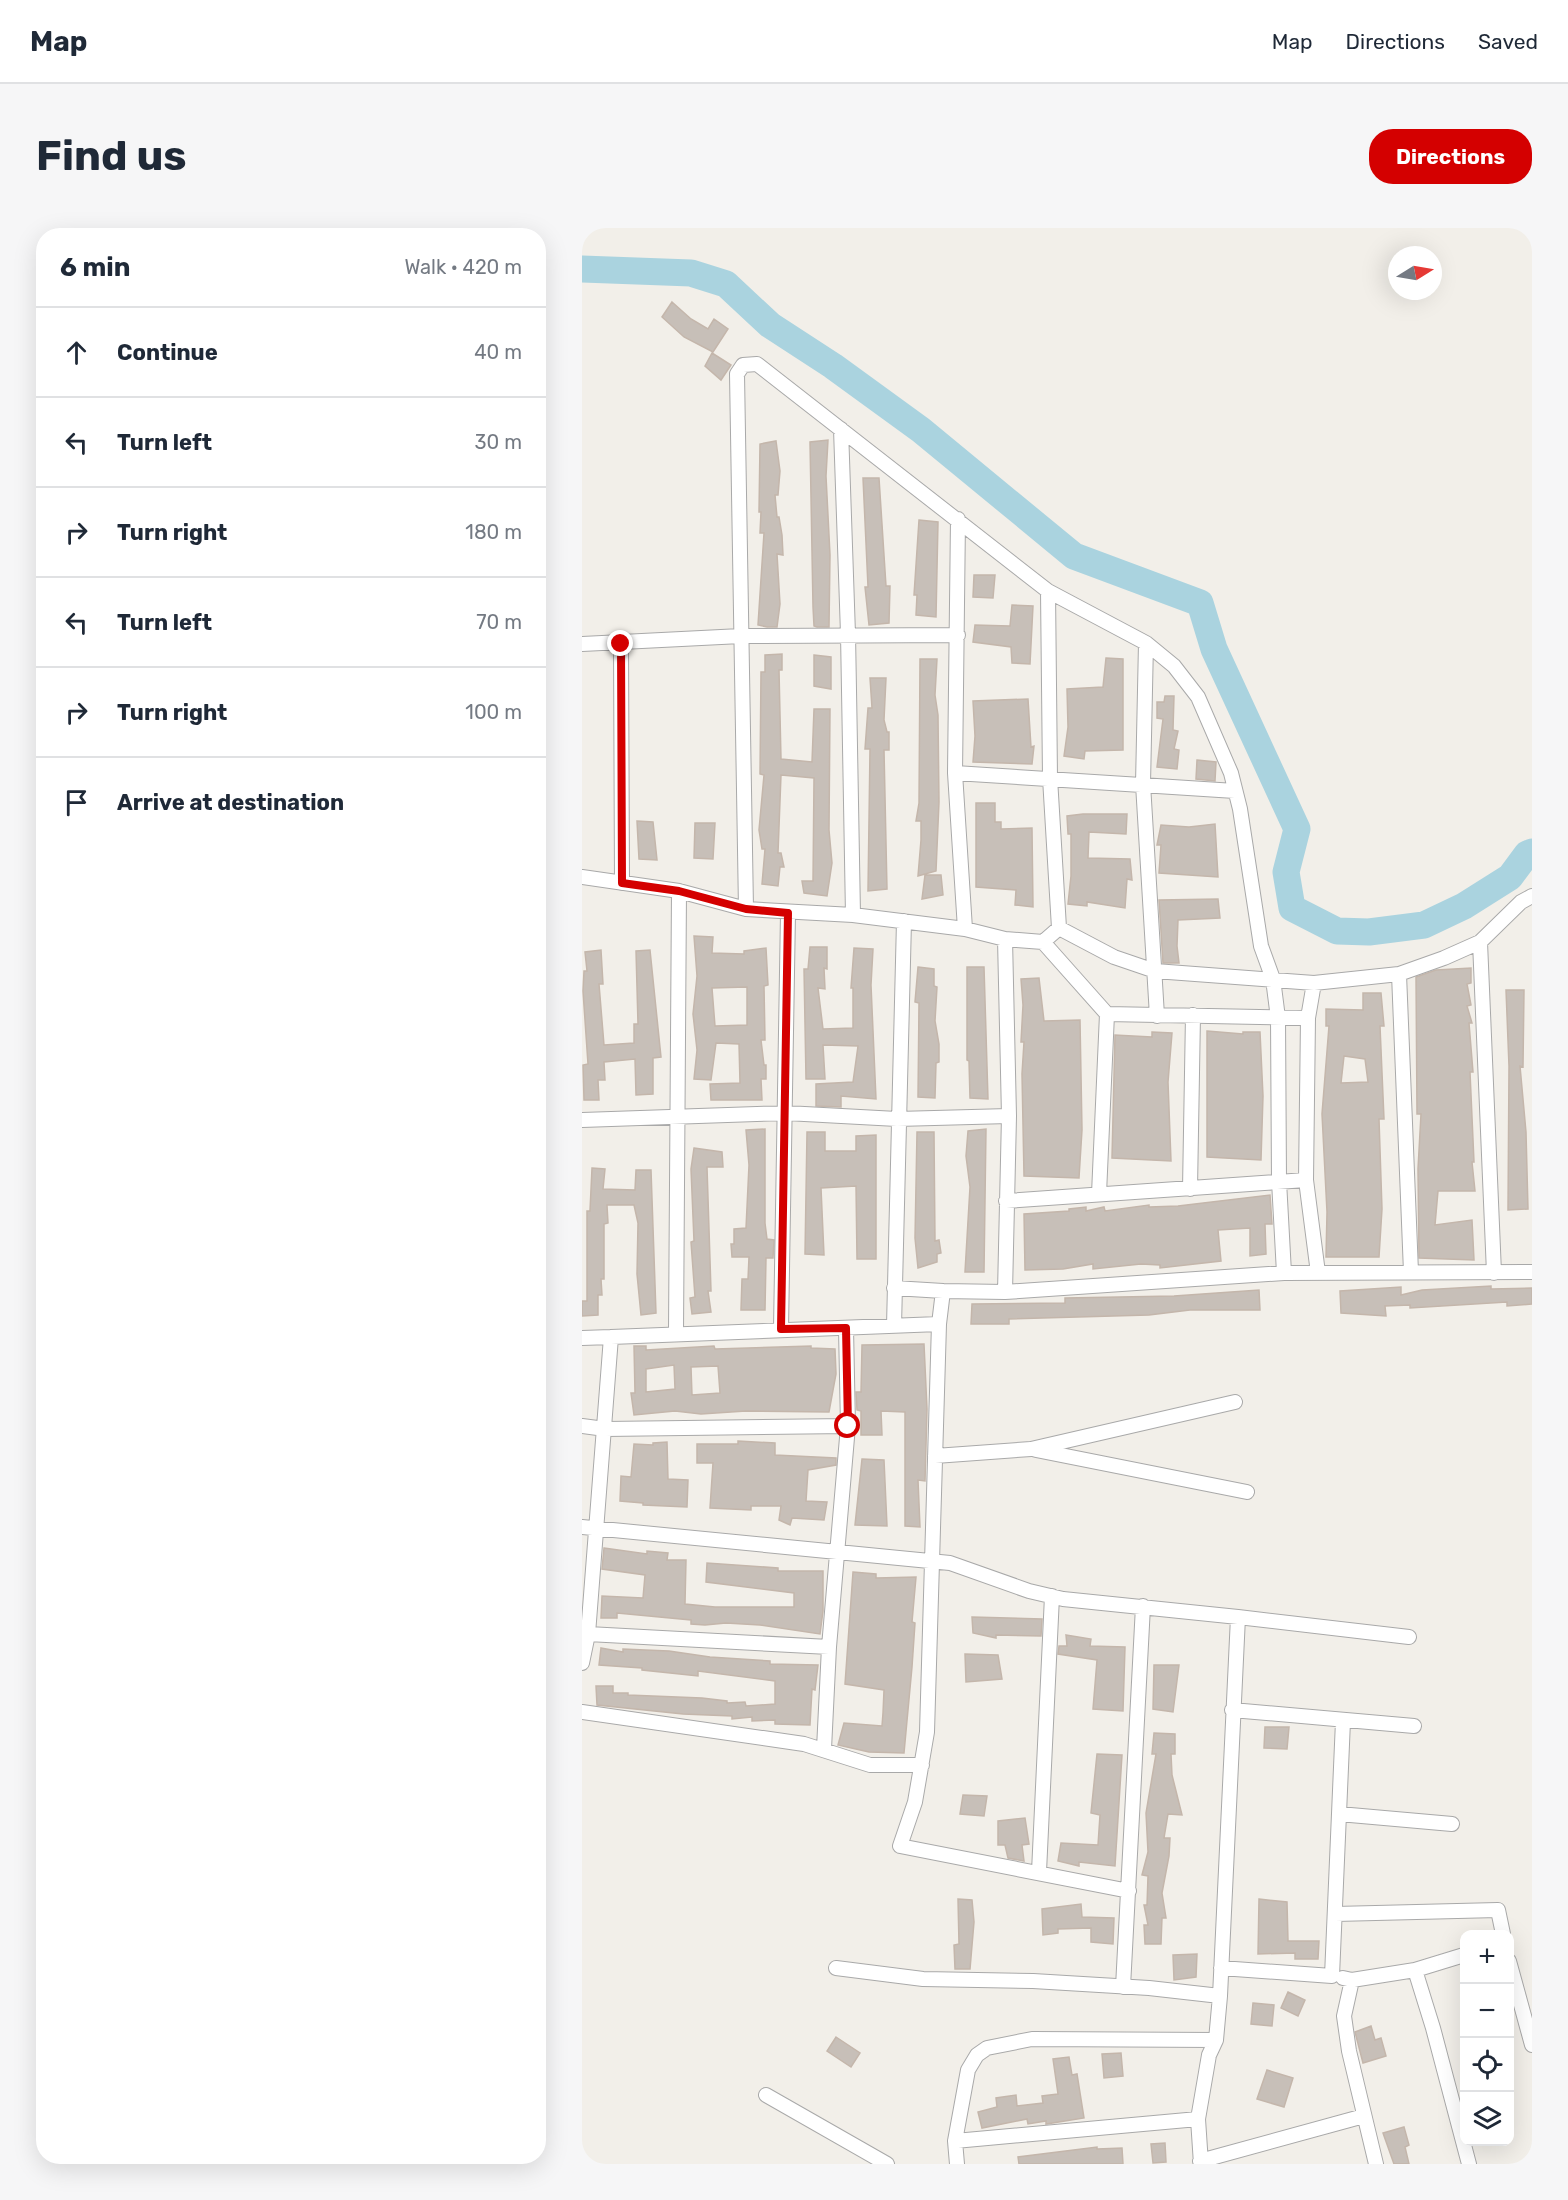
<!DOCTYPE html>
<meta charset="utf-8">
<style>
:root{--surface:#fff;--page:#f6f6f7;--text:#1f2937;--muted:#747a83;--line:#e0e1e3;--accent:#d40000}
body{margin:0;font-family:Rubik,sans-serif;background:var(--page);color:var(--text)}
.controls{position:absolute;right:18px;bottom:18px;display:grid;overflow:hidden;border-radius:12px;box-shadow:0 6px 24px #0002}
.controls button{width:54px;height:54px;display:grid;place-items:center;padding:0;border:0;border-bottom:2px solid var(--line);background:var(--surface);color:var(--text);font:30px sans-serif}
.compass{position:absolute;left:806px;top:18px;width:54px;height:54px;border-radius:50%;background:var(--surface);box-shadow:0 6px 24px #0002;rotate:79deg}
.stop{position:absolute;width:18px;height:18px;margin:-14px;border:4px solid #d40000;border-radius:50%;background:#fff}
.stop.end{background:#d40000;border-color:#fff;box-shadow:0 2px 6px #0008}
.list{margin:0;padding:0;list-style:none}
h2{display:flex;justify-content:space-between;align-items:center;height:78px;margin:0;padding:0 24px;font-size:26px}
h2 small{font-size:20px;font-weight:400;color:var(--muted)}
.list li{display:grid;grid-template-columns:39px 1fr auto;gap:18px;align-items:center;box-sizing:border-box;height:90px;padding:0 24px;border-top:2px solid var(--line)}
.list b{display:block;font-size:22px;white-space:nowrap}
.list em{font-size:20px;font-style:normal;color:var(--muted)}
.icon{flex:none;width:33px;height:33px;fill:none;stroke:currentColor;stroke-width:2;stroke-linecap:round;stroke-linejoin:round}
.map{position:relative;flex:none;width:950px;height:1936px;overflow:hidden;border-radius:24px}
header{display:flex;align-items:center;gap:36px;box-sizing:border-box;height:84px;padding:0 30px;background:var(--surface);border-bottom:2px solid var(--line)}
header strong{font-size:28px}
nav{display:flex;gap:33px;margin-inline-start:auto;font-size:21px}
.intro{display:flex;align-items:center;justify-content:space-between;box-sizing:border-box;height:144px;padding:0 36px}
h1{margin:0;font-size:42px}
.button{padding:15px 27px;border-radius:24px;background:var(--accent);color:#fff;font-size:21px;font-weight:700}
main{display:flex;gap:36px;padding:0 36px}
aside{flex:1;background:var(--surface);border-radius:24px;box-shadow:0 6px 24px #0002}
.map>svg:first-child{display:block}
.lines{fill:none;stroke-linecap:round;stroke-linejoin:round}
.river{stroke:#aad3df;stroke-width:27}
.building{fill:#c7bfb8;stroke:#c4b6ab;stroke-width:1.5;fill-rule:evenodd}
.minor-casing{stroke:#a9a9a9;stroke-width:16}
.minor{stroke:#fff;stroke-width:14}
.route{stroke:#d40000;stroke-width:8}
</style>
<header>
<strong>Map</strong>
<nav><a>Map</a><a>Directions</a><a>Saved</a></nav>
</header>
<div class="intro"><h1>Find us</h1><a class="button">Directions</a></div>
<main>
<aside>
<h2>6 min<small>Walk · 420 m</small></h2>
<ul class="list">
<li><svg class="icon" aria-label="ahead" viewBox="0 0 24 24"><path d="M12 20V5M6 11l6-6 6 6"/></svg><div><b>Continue</b></div><em>40 m</em></li>
<li><svg class="icon" aria-label="left" viewBox="0 0 24 24"><path d="M17 20v-9H6M10 6l-5 5 5 5"/></svg><div><b>Turn left</b></div><em>30 m</em></li>
<li><svg class="icon" aria-label="right" viewBox="0 0 24 24"><path d="M7 20v-9h11M14 6l5 5-5 5"/></svg><div><b>Turn right</b></div><em>180 m</em></li>
<li><svg class="icon" aria-label="left" viewBox="0 0 24 24"><path d="M17 20v-9H6M10 6l-5 5 5 5"/></svg><div><b>Turn left</b></div><em>70 m</em></li>
<li><svg class="icon" aria-label="right" viewBox="0 0 24 24"><path d="M7 20v-9h11M14 6l5 5-5 5"/></svg><div><b>Turn right</b></div><em>100 m</em></li>
<li><svg class="icon" aria-label="arrive" viewBox="0 0 24 24"><path d="M6 21V4h12l-3 4 3 4H6"/></svg><div><b>Arrive at destination</b></div></li>
</ul>
</aside>
<div class="map">
<svg width="950" height="1936" viewBox="0 0 950 1936">
<rect width="100%" height="100%" fill="#f2efe9"/>
<g class="lines">
<path class="river" d="M0,41L109,45L144,56L188,97L251,138L339,202L492,328L618,375L632,421L715,601L704,644L710,680L755,703L787,704L842,697L882,678L928,649L945,626L950,624"/>
</g>
<path class="building" d="M90,74L109,91L126,101L132,91L146,101L131,124L102,109L80,89Z
M130,125L149,137L139,152L123,138Z
M246,212L244,248L248,327L247,399H235L232,398L231,379L228,214Z
M194,213L198,243L196,267H193L195,289H197L200,307L201,327L195,326L198,376L195,399H185L176,397L182,305H178L179,284H177L178,216Z
M281,250H297L304,358H308L307,395L287,397L283,359H286Z
M337,292L356,294L354,389L334,387L335,367H332Z
M392,347H413L411,370L391,369Z
M430,377L451,378L448,436L430,435L429,419L391,414L393,397L428,398Z
M200,426V442H197L199,531L230,534L232,481H248L247,602L250,635L245,668L222,665L220,653H231L232,550L199,547L196,625H199L202,639H198L196,658L180,656L183,621H180L177,602L182,547L178,546L179,444H183V427Z
M232,427L249,429V461L232,458Z
M524,430L541,431V522L503,523L502,531L482,528L486,499L485,461L521,459Z
M338,431H355L353,467L356,487L357,574L354,643L336,648L339,612V593H334L337,575Z
M288,450H304L302,492L305,504H307V522H302L305,661L286,663L288,521H283L286,480H290Z
M583,468H592L591,502L596,503L592,521L597,522L595,541L575,539L581,491L575,490V474H582Z
M446,471L449,519L452,518L450,536L391,534L393,508L391,473Z
M615,532L634,534L633,553L614,551Z
M394,575H413V594H419V601L450,600L451,679L433,677L434,662L394,659Z
M501,586H545L544,606L507,604L506,630L548,631L550,652L545,651L543,680L505,674V678L486,676L489,648V606H486L485,588Z
M55,593L71,594L75,632L57,631Z
M113,595H133L131,631L112,630Z
M633,596L636,649L577,645L579,617H575L579,597L607,599Z
M343,647H359L361,667L340,671Z
M636,671L638,690L596,692L595,718L597,735H581L577,672Z
M112,708L131,709L130,725L162,726V723L184,720L186,757L182,758L183,812H179L182,837H184V851H179L180,872H129L128,856L158,855L157,816L134,815L129,852L112,851L115,822L111,786L115,748ZM165,759V797L133,798L130,760Z
M228,719H245V741L242,740L243,761L236,760L241,801L271,800V760H269L272,720L291,721L289,757L294,871L259,868V879L234,878V856L271,854L276,818L241,817L243,851H224L222,741H226Z
M19,722L21,756H17L22,817L52,815V796H56L54,723L68,722L79,829L71,830V866L54,867L53,831L22,834L23,852H16L17,872H2L1,837L6,836L1,763L2,743H5L3,724Z
M336,739L352,741V758L355,759L353,793L357,816V834L354,835L353,870L336,869L337,775L333,774Z
M385,739H402L406,871L388,870L387,833L385,832Z
M889,740V755L885,756L889,777L885,778L890,795H887L891,844H888L892,934H890L893,963H856L853,997L890,992L892,1032L837,1030L836,941L839,886H835L834,749L854,742Z
M457,750L462,793L498,792L500,902L497,950L442,948L440,846L442,814H439L441,777L439,751Z
M924,762H942L941,839L938,838L944,904L946,981L926,982L927,838Z
M781,765H799L802,798H798L802,891H797L800,981L797,1029H744L745,984L740,886L747,798H744V781L781,782ZM762,828L783,831L786,854L759,855Z
M625,803L661,806V804H678L681,868L679,932L625,929Z
M570,804L590,805L586,854L589,933L530,930L533,807L570,809Z
M183,901V995L185,1011L192,1012L191,1030H184L183,1082H159L160,1051H166L167,1029H150L149,1016H152V1001L164,1000L167,937L164,902Z
M404,901L402,1044H383L388,959L384,928L386,903Z
M225,904H243V923H274V908L294,907V1031H275L274,958L239,960L242,1027L223,1026Z
M335,904H352L353,1013L357,1012L359,1025L355,1026V1034L336,1040L333,1010Z
M112,920L140,924L141,939H125L129,1063H126L129,1084L110,1086L108,1070L113,1069L109,1014L112,1013L109,941Z
M10,940L23,941L21,961L53,962L54,942H69L74,1085L59,1087L55,1046L56,995L52,977H25L26,995L22,996V1051H19L20,1067H16V1087L0,1088V1073H5V983H8Z
M688,967L690,996H683L684,1026L668,1028V1000L636,1002L639,1033L578,1040V1037L559,1036L511,1041V1036L481,1041L443,1042L442,986L487,983V981L504,979V983L522,979L523,983L567,977V979L596,978Z
M909,1058V1061L950,1060V1076L925,1078V1074L828,1080V1077L803,1078L804,1088L759,1085L758,1063L819,1059V1067L840,1062Z
M677,1062L678,1082H608L567,1087L427,1091V1096H389L390,1076L483,1075V1070L592,1068Z
M342,1116L345,1181L343,1253L336,1252L338,1299L323,1298V1184L299,1183L300,1207H279V1183L275,1182L274,1164H279L280,1117Z
M52,1118H64V1122L132,1118L133,1121L229,1118V1120L253,1121L254,1146L247,1184L164,1183L119,1186L93,1183L52,1187L49,1165H53ZM92,1137L93,1161L64,1164V1141ZM136,1138L138,1165L110,1167L109,1139Z
M156,1213L193,1215V1227L254,1230V1237L226,1242L224,1273L245,1274L242,1292L210,1290L208,1297L197,1292L199,1278H169V1282L128,1280L131,1235H115V1216H156Z
M85,1214L86,1251L106,1252L105,1279L61,1277V1275L38,1273L39,1248L49,1249L52,1216L71,1217V1215Z
M280,1231L302,1232L305,1298L273,1297Z
M22,1320L65,1326V1323L86,1325L85,1332H104L103,1376L133,1379H212V1365L124,1354L125,1335L196,1340V1343H241V1383L238,1406L178,1397L144,1395L123,1397L109,1396V1392L35,1385V1390H19L20,1368L61,1370L63,1347L20,1341Z
M271,1344L294,1346V1350L334,1349L330,1394L333,1395L330,1439L322,1525L287,1524L256,1517L262,1495L300,1498L301,1485L302,1462L263,1456Z
M390,1389L460,1391L459,1408L414,1407V1410L391,1405Z
M484,1407L509,1411L508,1418L543,1419L541,1483L511,1481L515,1432L476,1426L477,1418H485Z
M19,1420L41,1424V1421L87,1423L128,1429L188,1433V1436L236,1437L233,1462L230,1461L228,1497L193,1496V1492L170,1493V1489L150,1491V1488L101,1486L15,1477L14,1458H31V1465H46V1467L120,1470L145,1473V1475L163,1474L164,1478L193,1476V1453L116,1443V1448L60,1442V1440L17,1437Z
M383,1426L416,1427L420,1451L384,1454Z
M572,1437H597L591,1484L571,1481Z
M683,1499H707L705,1521L682,1520Z
M572,1505L593,1506V1526H589L590,1547L600,1587L586,1586L582,1610H588L587,1628L580,1665L584,1690H580L579,1716H563L562,1697H566L562,1677H565L566,1648L560,1647L566,1624L564,1585L574,1526H570Z
M515,1526L540,1527L533,1638L497,1634V1638L476,1633L479,1615L516,1617L518,1587L509,1585Z
M381,1567L405,1568L402,1588L378,1586Z
M443,1590L447,1616L440,1617L442,1633L426,1630L423,1617H416V1593Z
M376,1671L390,1672L392,1694L388,1741H373L372,1717L377,1716Z
M677,1671L705,1674L706,1713H737L736,1731H713V1725L676,1726Z
M499,1676L500,1689L532,1690L531,1716L509,1714V1700L476,1701V1705L461,1707L460,1681Z
M615,1726L614,1749L592,1752L591,1727Z
M706,1764L723,1772L716,1788L699,1780Z
M671,1775L692,1777L690,1798L669,1796Z
M789,1798L793,1812L799,1810L804,1828L781,1835L773,1804Z
M254,1809L278,1825L269,1839L245,1823Z
M539,1825L541,1848L522,1850L520,1826Z
M487,1829L490,1847L495,1846L502,1890L464,1896V1893L446,1896L445,1891L400,1900L396,1884L415,1879L414,1870L434,1867L435,1878L461,1875L460,1868L476,1866L471,1831Z
M685,1842L711,1850L702,1879L675,1871Z
M822,1899L827,1917L823,1919L827,1936H812L801,1905Z
M583,1915L584,1934L571,1935L569,1916Z
M515,1919V1921L540,1920L541,1936H437L436,1929Z"/>
<g class="lines">
<g class="minor-casing">
<path id="minor" d="M259,201L266,406L271,687
M376,291L373,545L383,701
M466,363L468,550L477,700
M564,415L561,556L575,788
M0,416L159,408L376,407
M39,416L40,655
M373,545L653,563
M0,649L97,663L164,681L271,687L383,701L423,711L461,714L525,786L517,966
M164,681L155,146L161,137L175,136L466,363L564,415L592,438L616,469L649,545L658,581L679,718L691,751L696,790L697,953L702,1045
M461,714L477,700L532,729L573,743L732,755L817,746L862,730L898,714L939,674L950,668
M898,714L912,1045
M817,746L829,1044
M732,755L726,790L724,952L736,1045
M525,786L726,790
M0,892L204,885L315,891L427,888
M608,961L611,787
M424,973L724,952
M312,1060L361,1063
M423,1064L427,888L423,711
M357,1096L361,1063L423,1064L702,1045L950,1044
M312,1098L322,693
M199,1101L206,685
M94,1104L97,663
M0,1110L29,1109
M0,1198L23,1201L266,1198
M454,1222L665,1264
M353,1228L449,1221L653,1174
M0,1299L368,1335L447,1363L481,1371L656,1389L638,1768L634,1812L627,1827L616,1891L619,1936
M656,1389L827,1409
M6,1406L247,1419
M0,1435L6,1406L29,1109L357,1096L345,1504L333,1574L318,1618L547,1663
M650,1482L832,1498
M0,1484L222,1516L288,1537H340
M242,1521L247,1419L266,1198L264,1100
M757,1586L870,1596
M457,1644L470,1368
M753,1686L916,1682L921,1706
M927,1733L950,1817
M254,1740L341,1751L451,1753L567,1760L638,1768
M639,1740L750,1748L761,1493
M833,1742L851,1800L887,1936
M761,1750L770,1752L833,1742L882,1727
M770,1752L762,1788L767,1823L794,1936
M541,1759L561,1378
M184,1867L305,1936
M373,1913L386,1842L395,1827L405,1820L450,1811L634,1812
M618,1933L782,1888
M375,1936L373,1913L616,1891"/>
</g>
<use href="#minor" class="minor"/>
</g>
<g class="lines">
<path class="route" d="M39,416L40,655L97,663L164,681L206,685L199,1101L264,1100L266,1198"/>
</g>
</svg>
<div class="controls">
<button>+</button>
<button>−</button>
<button><svg class="icon" aria-label="locate" viewBox="0 0 24 24"><circle cx="12" cy="12" r="6"/><path d="M12 2v4M12 18v4M2 12h4M18 12h4"/></svg></button>
<button><svg class="icon" aria-label="layers" viewBox="0 0 24 24"><path d="M12 4l9 5-9 5-9-5zM3 14l9 5 9-5"/></svg></button>
</div>
<svg class="compass" viewBox="-18 -18 36 36"><path d="M0-13l5 13h-10z" fill="#e53935"/><path d="M0 13l5-13h-10z" fill="#747a83"/></svg>
<div class="stop" style="left:266px;top:1198px"></div>
<div class="stop end" style="left:39px;top:416px"></div>
</div>
</main>
